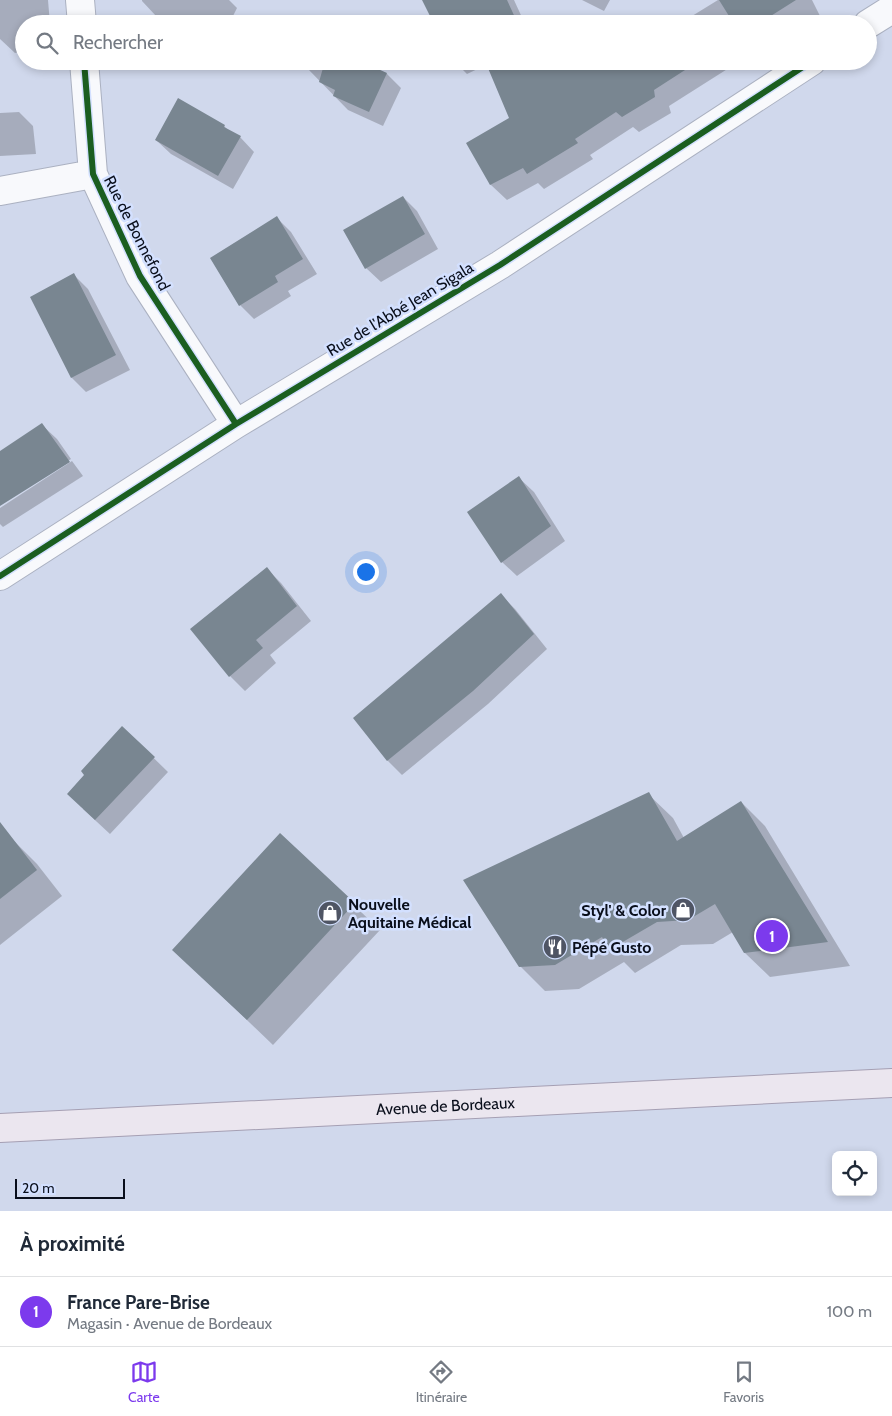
<!DOCTYPE html>
<html lang="fr">
<meta charset="utf-8">
<style>
:root{--surface:#fff;--page:#f2f2f3;--text:#1f2937;--muted:#747a83;--line:#e0e1e3;--accent:#7c3aed}
body{margin:0;font-family:Cabin,sans-serif;background:var(--page);color:var(--text)}
.controls{position:absolute;right:15px;bottom:15px;display:grid;overflow:hidden;border-radius:8px;box-shadow:0 2px 8px #0003}
.controls button{width:45px;height:45px;display:grid;place-items:center;padding:0;border:0;border-bottom:1px solid var(--line);background:var(--surface);color:var(--text);font:25px sans-serif}
.scale{position:absolute;left:15px;bottom:12px;width:110px;box-sizing:border-box;padding-left:5px;border:2px solid #090e1b;border-top:0;font-size:14px;line-height:18px;white-space:nowrap;color:#090e1b;-webkit-text-stroke:4px #d3e0ff;paint-order:stroke}
.you{position:absolute;left:365px;top:571px;width:18px;height:18px;margin:-12px;border:4px solid #fff;border-radius:50%;background:#1a73e8;box-shadow:0 0 0 8px #1a73e833}
.badge{display:grid;place-items:center;width:32px;height:32px;border-radius:50%;background:var(--accent);color:#fff;font-size:16px;font-weight:700}
.pin{position:absolute;translate:-50% -50%;border:2px solid #fff;box-shadow:0 1px 5px #0006}
.list{margin:0;padding:0;list-style:none}
h2{display:flex;justify-content:space-between;align-items:center;height:65px;margin:0;padding:0 20px;font-size:21px}
h2 small{font-size:16px;font-weight:400;color:var(--muted)}
.list li{display:grid;grid-template-columns:32px 1fr auto;gap:15px;align-items:center;box-sizing:border-box;height:70px;padding:0 20px;border-top:1px solid var(--line)}
.list b{display:block;font-size:19px;white-space:nowrap}
.list p{margin:0;font-size:16px;white-space:nowrap;color:var(--muted)}
.list em{font-size:16px;font-style:normal;color:var(--muted)}
.icon{flex:none;width:28px;height:28px;fill:none;stroke:currentColor;stroke-width:2;stroke-linecap:round;stroke-linejoin:round}
.map{position:relative;flex:none;width:892px;height:1211px;overflow:hidden}
.search{position:absolute;background:var(--surface);box-shadow:0 2px 8px #0003;left:15px;right:15px;top:15px;height:55px;display:flex;align-items:center;gap:12px;box-sizing:border-box;padding:0 18px;border-radius:28px;color:var(--muted);font-size:19px}
.sheet{height:135px;background:var(--surface)}
nav{display:flex;justify-content:space-around;align-items:center;box-sizing:border-box;height:70px;border-top:1px solid var(--line);background:var(--surface);font-size:14px;color:var(--muted)}
nav a{display:grid;justify-items:center;gap:2px}
nav .on{color:var(--accent)}
.map>svg:first-child{display:block}
.shadow{fill:#0003}
.building{fill:#798691}
.lines{fill:none;stroke-linecap:round;stroke-linejoin:round}
.minor-casing{stroke:#abb1c1;stroke-width:30}
.major-casing{stroke:#a59fb3;stroke-width:30}
.minor{stroke:#f8f9fc;stroke-width:28}
.major{stroke:#ebe6ef;stroke-width:28}
.cycleway-casing{stroke:#d3e0ff;stroke-width:9}
.cycleway{stroke:#1b5e20;stroke-width:6}
.labels{text-anchor:middle;dominant-baseline:central;stroke-width:5;stroke-linejoin:round;paint-order:stroke}
.street-label{font-size:16px;fill:#090e1b;stroke:#d3e0ff}
.poi-label{font-size:16px;font-weight:bold;fill:#090e1b;stroke:#d3e0ff;text-anchor:start}
</style>
<div class="map">
<svg width="892" height="1211" viewBox="0 0 892 1211">
<rect width="100%" height="100%" fill="#d0d8ec"/>
<path class="shadow" d="M0,0H48L50,24H24V51L15,53L0,39Z
M142,0H229L237,8L229,24H173L156,16L142,1Z
M424,0H514L525,24H435Z
M582,0H610L604,11Z
M718,0H812L820,16L808,24H679Z
M311,61H360L387,74L401,88L383,126L348,110L308,69Z
M454,61H740L669,106L671,113L639,132L633,127L590,155L593,159L544,189L538,183L507,200L491,185L468,144L511,118L488,64L467,74Z
M19,112L33,126L36,154L0,156V113Z
M224,126L230,132L240,137L254,152L233,189L171,154L156,140Z
M403,197L417,211L438,249L381,282L366,268Z
M277,218L291,232L317,274L288,291L291,296L254,319L240,305Z
M74,275L88,289L130,370L86,392L72,378L32,298Z
M42,425L57,439L71,459L0,505V452Z
M72,461L83,476L3,527L0,524V508Z
M519,478L534,492L565,541L517,576L502,562Z
M267,569L281,583L311,621L270,655L276,663L245,691L230,676L192,630Z
M501,595L515,609L547,649L488,704L402,775L388,761L355,718Z
M122,727L168,772L110,834L83,809Z
M648,794L673,818L684,838L741,802L765,826L850,966L770,977L745,953L733,932L713,944L681,945L635,973L624,962L579,989L545,991L520,966Z
M280,835L380,930L273,1045L200,975Z
M11,838L37,864L62,896L0,945V847Z"/>
<path class="building" d="M422,0H507L518,24H434Z
M719,0H796L758,24H734Z
M325,61H360L387,73L369,112L333,96L335,90L319,82Z
M485,61H699L654,90L655,97L622,117L616,112L575,139L578,143L527,174L523,168L490,185L466,143L509,118Z
M178,98L225,125L224,127L241,136L218,176L155,140Z
M403,196L425,234L365,269L343,230Z
M277,216L303,259L275,276L278,282L239,306L210,258Z
M74,273L116,355L71,378L30,297Z
M42,423L70,462L0,506V451Z
M519,476L551,526L501,563L467,512Z
M267,567L297,606L256,640L263,648L229,677L190,629Z
M501,593L534,634L473,691L387,761L353,718Z
M122,726L155,757L95,820L67,794L84,775L81,771Z
M649,792L677,841L741,801L828,942L744,953L715,904L688,920L657,922L609,950L602,937L555,965L519,967L463,880Z
M0,822L37,870L0,899Z
M280,833L355,903L247,1020L172,950Z"/>
<g class="lines">
<g class="minor-casing">
<path id="minor" d="M80,0L82,24
M868,24L892,9
M84,61L93,174L140,276L236,424
M0,191L93,174
M0,576L236,424L500,265L812,61"/>
</g>
<g class="major-casing">
<g id="major">
<path id="s1" d="M0,1128L892,1083"/>
</g>
</g>
<use href="#minor" class="minor"/>
<use href="#major" class="major"/>
<g class="cycleway-casing">
<path id="cycleway" d="M84,61L93,174L140,276L236,424
M0,576L236,424L500,265L812,61"/>
</g>
<use href="#cycleway" class="cycleway"/>
</g>
<defs>
<g id="shop-disc" transform="scale(1.25)"><circle r="9.5" fill="#4f5564" stroke="#d3e0ff"/><path d="M-5-2.5h2.3a2.7 3.5 0 0 1 5.4 0H5L5.5 6h-11ZM-1.5-2.5h3a1.5 2.3 0 0 0-3 0Z" fill="#fff"/></g>
<g id="restaurant-disc" transform="scale(1.25)"><circle r="9.5" fill="#4f5564" stroke="#d3e0ff"/><path d="M-5-6h1v4h1v-4h1v4h1v-4h1v5L-1.5 .5V6h-2V.5L-5-1ZM5-6V6H3V1.5H1.5Q1.5-4 5-6Z" fill="#fff"/></g>
</defs>
<g fill-rule="evenodd">
<use href="#shop-disc" x="683" y="910"/>
<use href="#shop-disc" x="330" y="913"/>
<use href="#restaurant-disc" x="555" y="947"/>
</g>
<g class="labels">
<g class="street-label">
<text transform="translate(137 233) rotate(63)">Rue de Bonnefond</text>
<text transform="translate(400 309) rotate(-31)">Rue de l'Abbé Jean Sigala</text>
<text stroke="none"><textPath href="#s1" startOffset="446">Avenue de Bordeaux</textPath></text>
</g>
<g class="poi-label">
<text x="348" y="904">Nouvelle<tspan x="348" dy="18">Aquitaine Médical</tspan></text>
<text x="666" y="910" text-anchor="end">Styl' &amp; Color</text>
<text x="572" y="947">Pépé Gusto</text>
</g>
</g>
</svg>
<div class="controls">
<button><svg class="icon" aria-label="locate" viewBox="0 0 24 24"><circle cx="12" cy="12" r="6"/><path d="M12 2v4M12 18v4M2 12h4M18 12h4"/></svg></button>
</div>
<div class="scale">20 m</div>
<div class="you"></div>
<div class="pin badge" style="left:772px;top:936px">1</div>
<div class="search"><svg class="icon" aria-label="search" viewBox="0 0 24 24"><circle cx="10" cy="10" r="6"/><path d="M15 15l6 6"/></svg>Rechercher</div>
</div>
<section class="sheet">
<h2>À proximité<small></small></h2>
<ul class="list">
<li><span class="badge">1</span><div><b>France Pare-Brise</b><p>Magasin · Avenue de Bordeaux</p></div><em>100 m</em></li>
</ul>
</section>
<nav>
<a class="on"><svg class="icon" aria-label="map" viewBox="0 0 24 24"><path d="M3 6l6-2 6 2 6-2v14l-6 2-6-2-6 2zM9 4v14M15 6v14"/></svg>Carte</a>
<a><svg class="icon" aria-label="directions" viewBox="0 0 24 24"><path d="M12 3l9 9-9 9-9-9zM9 14v-3h6M13 9l2 2-2 2"/></svg>Itinéraire</a>
<a><svg class="icon" aria-label="saved" viewBox="0 0 24 24"><path d="M7 4h10v16l-5-4-5 4z"/></svg>Favoris</a>
</nav>
